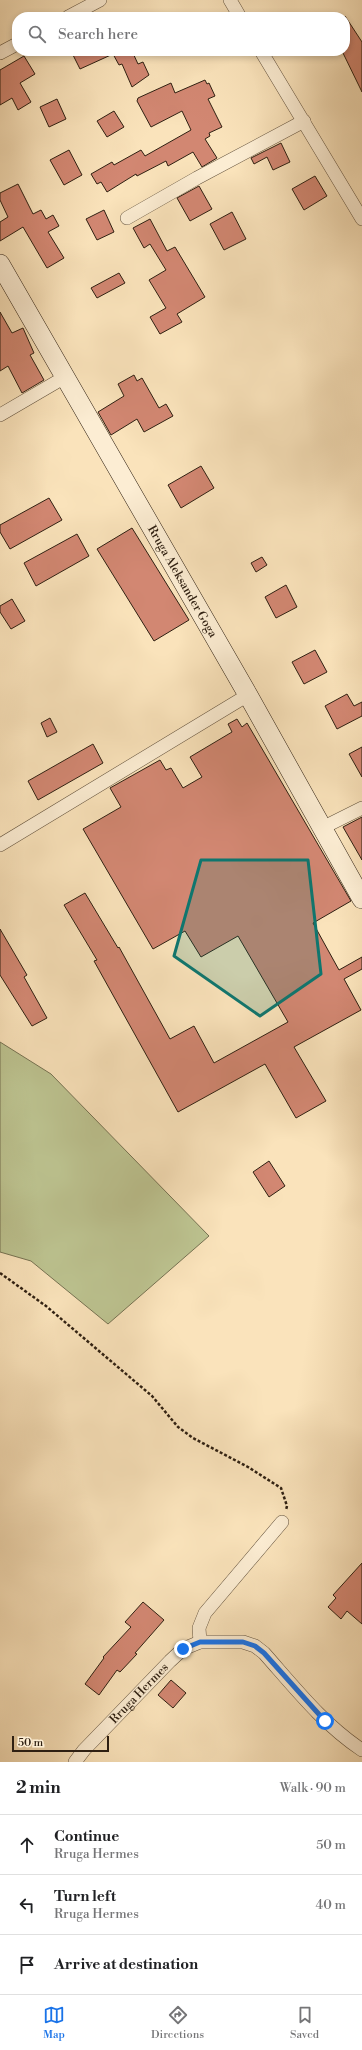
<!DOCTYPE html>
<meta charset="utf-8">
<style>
:root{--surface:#fff;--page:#f2f2f2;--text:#202124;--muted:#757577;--line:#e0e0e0;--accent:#1a73e8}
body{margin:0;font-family:"Libre Bodoni",serif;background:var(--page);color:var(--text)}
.scale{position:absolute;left:12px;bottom:10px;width:97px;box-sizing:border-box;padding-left:4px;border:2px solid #2f2012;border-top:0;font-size:11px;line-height:14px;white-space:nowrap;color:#2f2012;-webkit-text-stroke:3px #fcedd3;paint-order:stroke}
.stop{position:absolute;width:12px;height:12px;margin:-9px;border:3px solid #1a73e8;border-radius:50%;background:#fff}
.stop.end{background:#1a73e8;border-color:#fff;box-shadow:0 1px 4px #0008}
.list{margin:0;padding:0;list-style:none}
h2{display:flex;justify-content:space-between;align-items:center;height:52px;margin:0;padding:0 16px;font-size:17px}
h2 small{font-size:13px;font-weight:400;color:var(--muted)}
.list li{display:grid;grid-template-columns:26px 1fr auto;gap:12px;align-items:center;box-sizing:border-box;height:60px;padding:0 16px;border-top:1px solid var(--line)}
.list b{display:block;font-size:15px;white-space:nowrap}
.list p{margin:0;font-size:13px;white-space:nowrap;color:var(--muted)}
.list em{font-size:13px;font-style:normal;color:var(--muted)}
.icon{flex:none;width:22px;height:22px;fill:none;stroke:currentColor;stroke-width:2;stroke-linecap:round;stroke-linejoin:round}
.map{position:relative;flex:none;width:362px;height:1762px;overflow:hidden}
.search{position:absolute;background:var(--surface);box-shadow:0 2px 6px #0003;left:12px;right:12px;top:12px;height:44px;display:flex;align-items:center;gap:10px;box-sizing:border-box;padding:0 14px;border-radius:16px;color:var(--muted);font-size:15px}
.sheet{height:232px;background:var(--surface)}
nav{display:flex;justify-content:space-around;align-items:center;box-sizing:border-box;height:56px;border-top:1px solid var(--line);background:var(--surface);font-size:11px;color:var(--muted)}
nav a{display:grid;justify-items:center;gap:2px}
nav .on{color:var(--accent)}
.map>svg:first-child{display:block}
.green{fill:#bdc491;stroke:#767252}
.building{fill:#d28772;stroke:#2f2012}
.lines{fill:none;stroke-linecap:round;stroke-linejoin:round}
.street-casing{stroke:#62513c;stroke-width:14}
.secondary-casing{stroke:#2f2012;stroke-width:20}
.path{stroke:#2f2012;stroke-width:2.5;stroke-dasharray:3 2;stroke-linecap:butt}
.street{stroke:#fcedd3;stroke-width:13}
.secondary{stroke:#fcedd3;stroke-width:19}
.route{stroke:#1a73e8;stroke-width:5}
.marked{fill:#0f766e;fill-opacity:0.2;stroke:#0f766e;stroke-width:3;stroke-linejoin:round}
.labels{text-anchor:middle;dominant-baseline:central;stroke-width:3;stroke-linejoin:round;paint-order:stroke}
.street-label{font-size:12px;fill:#2f2012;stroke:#fcedd3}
</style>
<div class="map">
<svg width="362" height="1762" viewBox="0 0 362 1762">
<rect width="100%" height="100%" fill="#fae3bb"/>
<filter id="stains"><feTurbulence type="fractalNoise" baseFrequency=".005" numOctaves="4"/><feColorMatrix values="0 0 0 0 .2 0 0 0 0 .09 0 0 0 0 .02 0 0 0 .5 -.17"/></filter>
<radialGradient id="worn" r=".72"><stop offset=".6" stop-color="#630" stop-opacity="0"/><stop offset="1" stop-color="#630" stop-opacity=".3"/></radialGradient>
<path class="green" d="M0,1042L51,1074L209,1236L108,1324L31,1261L0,1252Z"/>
<path class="building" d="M345,16L362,42V92L342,51H345Z
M71,51H132L138,64L143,62L149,75L132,87L122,64L119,65L113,54L80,69Z
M24,56L35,74L20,83L31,102L18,110L12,98L0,105V70Z
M205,80L207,84L209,83L215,96L208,99L222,127L209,133L210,136L205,139L217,158L202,167L193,152L168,166L166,161L137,176L136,174L107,192L101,182L97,184L91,174L112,162L114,165L141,150L145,156L191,130L182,111L151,127L137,101L138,98L171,83L175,93Z
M57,99L66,119L49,127L40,107Z
M114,111L124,127L107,137L97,121Z
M281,143L290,162L273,170L267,157L254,164L251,158Z
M69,150L82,175L64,185L50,160Z
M315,176L327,196L304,210L292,189Z
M18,184L33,214L41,210L46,219L53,215L59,226L48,232L64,258L47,268L23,227L0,241V222L8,217L0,200V193Z
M199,186L212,209L190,221L177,198Z
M104,210L114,232L97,240L86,219Z
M232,212L246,239L224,250L210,224Z
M150,219L167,251L175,247L205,297L177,314L182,322L160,334L150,317L166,308L149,280L166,270L150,244L144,248L133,228Z
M119,273L125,283L97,298L91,288Z
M0,312L12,333L23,328L34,353L30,355L44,380L22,393L8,366L0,371Z
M134,375L137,381L142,378L159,408L166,404L173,416L144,432L137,419L111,435L98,412L124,396L118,384Z
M201,466L214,488L181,508L168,485Z
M49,498L62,520L10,549L0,532V525Z
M132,528L189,620L154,641L97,549Z
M77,534L89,556L36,586L24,563Z
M262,557L267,565L256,572L251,563Z
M286,585L297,607L276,618L265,597Z
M12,599L25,621L11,629L0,612V606Z
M315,650L327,672L304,684L292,662Z
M347,694L354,706L362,702V716L337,729L325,706Z
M50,718L57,732L47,737L41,723Z
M237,719L242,727L247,723L351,901L313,923L339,970L362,957V969L344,979L361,1010L294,1047L326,1101L296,1118L265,1064L178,1112L94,961L97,960L64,905L85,893L118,948L119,947L170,1039L194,1026L214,1063L288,1022L238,936L201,957L185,931L153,949L83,829L121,807L110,788L160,760L166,770L171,768L183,788L202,777L190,757L232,732L228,724Z
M93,744L103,763L38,800L28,781Z
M362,747V777L349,754Z
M362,817V860L343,827Z
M0,929L27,975L24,977L47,1018L32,1026L0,975Z
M269,1161L285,1186L269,1197L253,1172Z
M362,1563V1624L347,1611L341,1619L328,1607L336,1598L333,1595Z
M143,1602L164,1620L135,1653L137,1654L120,1672L117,1670L99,1695L85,1684L104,1658L103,1657L131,1627L125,1622Z
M171,1680L186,1693L173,1708L158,1695Z"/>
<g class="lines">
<g class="street-casing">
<g id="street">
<path d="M230,0L240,17"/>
<path d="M68,17L100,0"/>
<path d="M261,51L362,219"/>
<path d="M0,53L17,44"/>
<path d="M127,218L197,178L304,121"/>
<path d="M0,415L65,377"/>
<path d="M322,828L362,808"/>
<path d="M0,845L248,695"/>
<path d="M200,1642L199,1628L205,1613L282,1522"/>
<path id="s1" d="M75,1762L84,1750L170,1661L183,1649L200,1642H243L255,1646L264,1653C295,1688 323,1724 362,1750"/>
</g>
</g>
<g class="secondary-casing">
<g id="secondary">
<path id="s2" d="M0,264L248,695L362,899"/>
</g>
</g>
<path class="path" d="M0,1273L46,1306L152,1396L178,1427L193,1438L248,1467L281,1488L287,1506L286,1510"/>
<use href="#street" class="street"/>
<use href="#secondary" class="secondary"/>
</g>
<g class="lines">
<path class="route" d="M183,1649L200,1642H243L255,1646L264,1653L325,1721"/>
</g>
<path class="marked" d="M201,860H308L321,974L260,1016L174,956Z"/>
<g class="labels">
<g class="street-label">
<text stroke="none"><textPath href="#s2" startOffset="366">Rruga Aleksander Goga</textPath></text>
<text stroke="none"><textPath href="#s1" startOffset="94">Rruga Hermes</textPath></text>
</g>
</g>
<rect width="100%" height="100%" filter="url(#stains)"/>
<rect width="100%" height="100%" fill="url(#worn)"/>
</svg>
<div class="scale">50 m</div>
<div class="stop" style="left:325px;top:1721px"></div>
<div class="stop end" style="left:183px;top:1649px"></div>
<div class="search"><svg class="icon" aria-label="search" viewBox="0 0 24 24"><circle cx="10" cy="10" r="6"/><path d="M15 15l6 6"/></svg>Search here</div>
</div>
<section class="sheet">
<h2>2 min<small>Walk · 90 m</small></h2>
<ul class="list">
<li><svg class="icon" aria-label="ahead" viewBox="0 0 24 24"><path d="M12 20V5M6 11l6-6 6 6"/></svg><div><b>Continue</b><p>Rruga Hermes</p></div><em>50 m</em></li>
<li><svg class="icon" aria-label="left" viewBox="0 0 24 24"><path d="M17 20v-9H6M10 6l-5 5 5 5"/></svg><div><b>Turn left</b><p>Rruga Hermes</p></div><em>40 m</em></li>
<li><svg class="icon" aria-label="arrive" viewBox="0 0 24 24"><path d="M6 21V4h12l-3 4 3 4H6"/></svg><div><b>Arrive at destination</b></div></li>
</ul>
</section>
<nav>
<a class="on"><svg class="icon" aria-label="map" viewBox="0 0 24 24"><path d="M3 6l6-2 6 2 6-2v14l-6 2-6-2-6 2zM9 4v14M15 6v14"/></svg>Map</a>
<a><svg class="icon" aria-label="directions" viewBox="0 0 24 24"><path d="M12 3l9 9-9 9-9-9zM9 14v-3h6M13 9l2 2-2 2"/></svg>Directions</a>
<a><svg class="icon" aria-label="saved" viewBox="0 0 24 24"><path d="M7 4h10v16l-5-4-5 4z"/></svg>Saved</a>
</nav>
